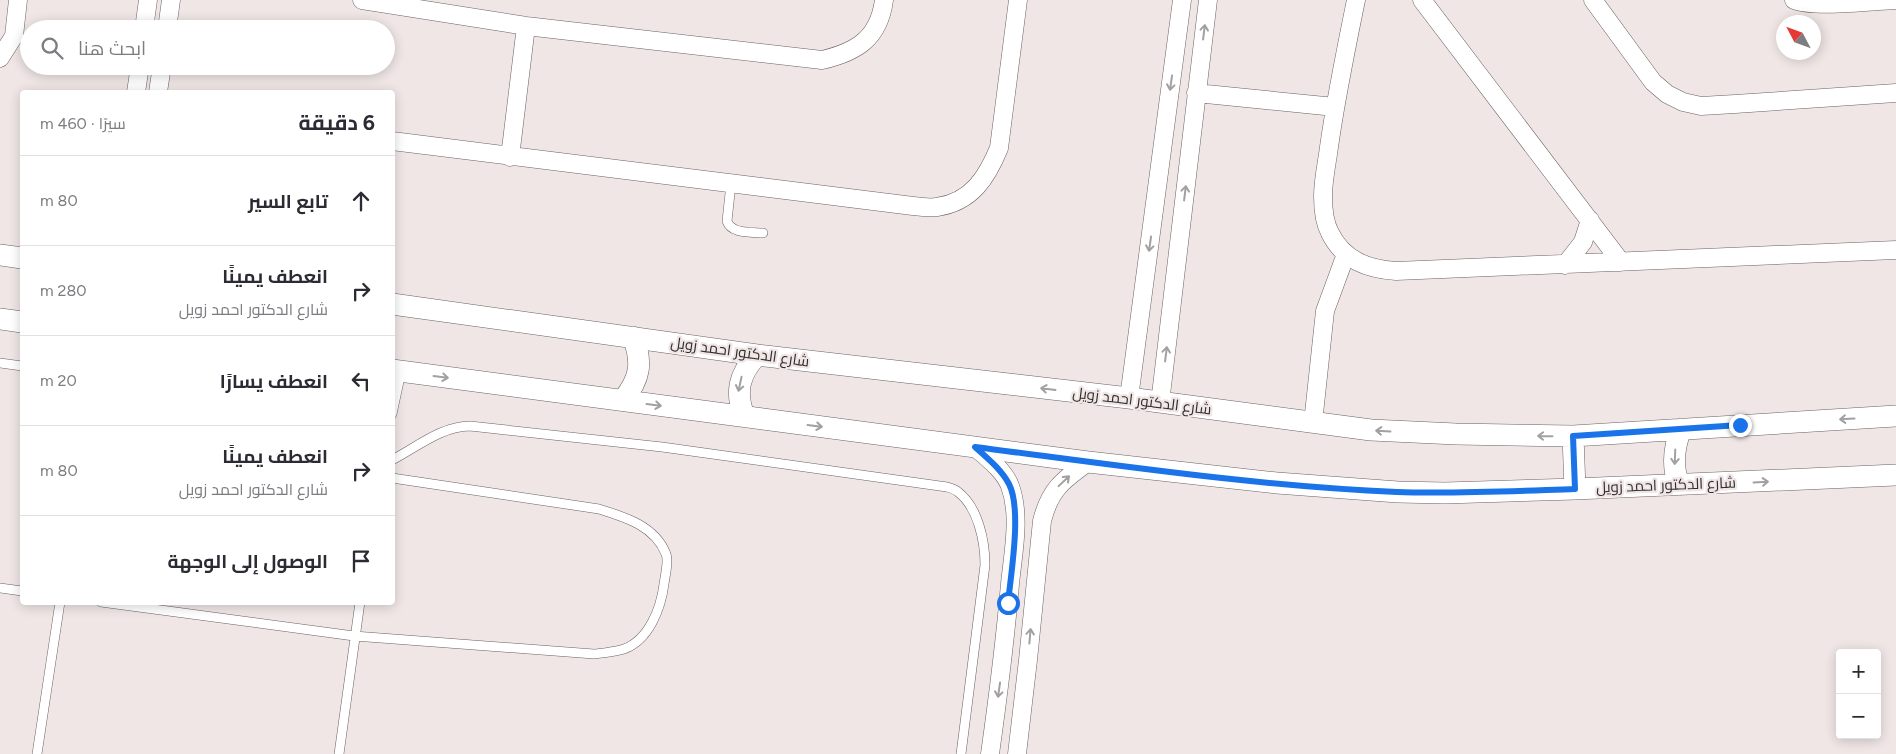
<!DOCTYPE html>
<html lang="ar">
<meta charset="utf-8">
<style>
:root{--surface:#fff;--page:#f7f7f7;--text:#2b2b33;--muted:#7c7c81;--line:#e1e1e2}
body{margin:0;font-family:Figtree,Cairo,sans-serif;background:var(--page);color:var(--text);direction:rtl}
.controls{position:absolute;right:15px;bottom:15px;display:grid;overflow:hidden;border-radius:5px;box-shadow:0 2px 12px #0003}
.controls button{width:45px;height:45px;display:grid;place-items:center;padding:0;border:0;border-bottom:1px solid var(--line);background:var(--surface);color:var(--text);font:25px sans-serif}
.compass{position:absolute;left:1776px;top:15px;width:45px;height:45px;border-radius:50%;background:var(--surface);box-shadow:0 2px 12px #0003;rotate:311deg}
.stop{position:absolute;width:15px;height:15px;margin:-11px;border:4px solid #1a73e8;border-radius:50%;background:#fff}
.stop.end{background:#1a73e8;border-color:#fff;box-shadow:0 1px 5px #0008}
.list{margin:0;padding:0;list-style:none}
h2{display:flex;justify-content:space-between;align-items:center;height:65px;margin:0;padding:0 20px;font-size:21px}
h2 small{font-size:16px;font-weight:400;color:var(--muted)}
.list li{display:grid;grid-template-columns:32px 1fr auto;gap:15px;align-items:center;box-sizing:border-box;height:90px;padding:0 20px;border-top:1px solid var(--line)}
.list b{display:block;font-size:19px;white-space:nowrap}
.list p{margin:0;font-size:16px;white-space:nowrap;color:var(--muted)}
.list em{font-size:16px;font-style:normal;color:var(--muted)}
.icon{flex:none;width:28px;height:28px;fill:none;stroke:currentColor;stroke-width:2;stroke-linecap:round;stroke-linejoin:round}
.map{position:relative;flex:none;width:1896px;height:754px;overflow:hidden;direction:ltr}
.search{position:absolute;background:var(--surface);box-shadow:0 2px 12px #0003;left:20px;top:20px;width:375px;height:55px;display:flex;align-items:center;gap:12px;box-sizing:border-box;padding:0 18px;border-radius:28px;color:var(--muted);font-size:19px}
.panel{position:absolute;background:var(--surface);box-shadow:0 2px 12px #0003;left:20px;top:90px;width:375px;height:515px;border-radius:5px;direction:rtl}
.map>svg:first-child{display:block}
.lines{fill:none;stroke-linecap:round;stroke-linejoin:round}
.service-casing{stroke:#6a6261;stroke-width:10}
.minor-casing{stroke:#6a6261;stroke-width:19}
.tertiary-casing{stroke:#6a6261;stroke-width:22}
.service{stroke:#fff;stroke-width:9}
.minor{stroke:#fff;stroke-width:18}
.tertiary{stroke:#fff;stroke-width:21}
.oneway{stroke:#a2a0a0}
.route{stroke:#1a73e8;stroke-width:6}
.labels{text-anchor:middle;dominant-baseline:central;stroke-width:4.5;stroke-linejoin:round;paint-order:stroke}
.street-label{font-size:15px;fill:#302d2c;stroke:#f0e6e6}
</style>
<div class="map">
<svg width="1896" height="754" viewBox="0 0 1896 754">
<rect width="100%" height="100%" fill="#f0e6e6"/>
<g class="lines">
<g class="service-casing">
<path id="service" d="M731,184L727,221C731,234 751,232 763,233
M0,363L22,366
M392,414L401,372
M392,460C417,447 442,426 470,426L662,447L947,487C950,488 955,489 958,492C978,507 985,541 985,565L961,754
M0,588L22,591
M101,602L354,636L594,654C603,653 615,652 624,649C649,640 661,608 664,584C665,576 669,561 666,554C655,526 625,517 599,509L392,478
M37,754L60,602
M339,754L360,602"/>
</g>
<g class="minor-casing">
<path id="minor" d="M362,0L526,26L822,60C857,52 879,38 884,0
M1356,0C1346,49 1336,97 1329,147C1327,163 1323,180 1323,196C1323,209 1324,222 1330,233C1344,261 1368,269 1396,271L1896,250
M1422,0L1621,262
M1593,0L1653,82L1667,94L1683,102L1701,106L1735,104L1896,93
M1794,0C1813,8 1872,1 1896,0
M144,29L148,0
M167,29L171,0
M0,58L14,36L18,0
M136,92L140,66
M158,92L162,66
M1196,93L1335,107
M392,141L913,206C921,207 930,208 937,207C972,202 987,177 999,148L1018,0
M510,157L526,26
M1565,265L1583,242L1590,220
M1129,398L1182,0
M1160,403L1208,0
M1313,423L1325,311L1346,254
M975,447C987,458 1004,470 1010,486C1021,516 1013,553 1010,584C1005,641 998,697 990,754
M1017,754L1028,660L1042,521C1050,489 1063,480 1088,462"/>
</g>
<g class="tertiary-casing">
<path id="tertiary" d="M0,255L22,258
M392,304L757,355L1129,398L1371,430L1456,434L1573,436L1896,416
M0,319L22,322
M392,370L1088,462L1277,483L1398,492L1445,493L1575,489L1896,475
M623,400C640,379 643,363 633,337
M744,416C735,392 739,374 757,355
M1573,436L1575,489
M1679,485C1672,467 1674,447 1681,429"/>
</g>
<use href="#service" class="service"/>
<use href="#minor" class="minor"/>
<use href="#tertiary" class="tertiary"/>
</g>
<defs><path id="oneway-shaft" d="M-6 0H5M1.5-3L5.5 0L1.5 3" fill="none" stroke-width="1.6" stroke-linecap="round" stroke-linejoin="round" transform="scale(1.25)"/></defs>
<g class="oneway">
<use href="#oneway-shaft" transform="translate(1204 32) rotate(-83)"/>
<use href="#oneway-shaft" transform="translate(1171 83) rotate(98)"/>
<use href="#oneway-shaft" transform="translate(1185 193) rotate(-83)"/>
<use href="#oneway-shaft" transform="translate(1150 244) rotate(98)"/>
<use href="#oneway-shaft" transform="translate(1166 354) rotate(-83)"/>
<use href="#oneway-shaft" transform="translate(441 377) rotate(7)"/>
<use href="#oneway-shaft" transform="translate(740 384) rotate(102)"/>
<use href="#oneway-shaft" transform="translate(1048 389) rotate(-173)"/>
<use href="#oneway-shaft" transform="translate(654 405) rotate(7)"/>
<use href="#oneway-shaft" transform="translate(1847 419) rotate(177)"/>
<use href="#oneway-shaft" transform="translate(815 426) rotate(7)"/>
<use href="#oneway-shaft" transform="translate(1383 431) rotate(-177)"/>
<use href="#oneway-shaft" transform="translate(1545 436) rotate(-179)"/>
<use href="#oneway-shaft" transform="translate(1675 457) rotate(92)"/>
<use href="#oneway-shaft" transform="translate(1064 481) rotate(-43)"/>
<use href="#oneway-shaft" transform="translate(1761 482) rotate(-3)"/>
<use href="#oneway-shaft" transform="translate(1030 636) rotate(-85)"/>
<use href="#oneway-shaft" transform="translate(999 690) rotate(98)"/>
</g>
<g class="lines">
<path class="route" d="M1008,603C1011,573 1022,509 1009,484C1001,469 987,458 975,447C1115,465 1256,486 1397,492C1456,494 1516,491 1575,489L1573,436L1740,425"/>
</g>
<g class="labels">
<g class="street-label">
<text transform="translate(740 352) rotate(8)">شارع الدكتور احمد زويل</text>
<text transform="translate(1142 401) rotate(7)">شارع الدكتور احمد زويل</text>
<text transform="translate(1666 485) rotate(-2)">شارع الدكتور احمد زويل</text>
</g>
</g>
</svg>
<div class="controls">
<button>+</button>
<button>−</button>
</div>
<svg class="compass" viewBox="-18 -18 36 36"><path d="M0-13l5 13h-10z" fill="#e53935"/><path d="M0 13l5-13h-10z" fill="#7c7c81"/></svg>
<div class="stop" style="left:1008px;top:603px"></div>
<div class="stop end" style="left:1740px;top:425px"></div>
<div class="search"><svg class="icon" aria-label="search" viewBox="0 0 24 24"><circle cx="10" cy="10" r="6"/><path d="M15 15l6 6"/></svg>ابحث هنا</div>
<section class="panel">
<h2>6 دقيقة<small>سيرًا · 460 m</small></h2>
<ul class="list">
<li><svg class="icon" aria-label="ahead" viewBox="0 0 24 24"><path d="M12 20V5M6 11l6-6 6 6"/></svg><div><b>تابع السير</b></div><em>80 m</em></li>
<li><svg class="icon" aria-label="right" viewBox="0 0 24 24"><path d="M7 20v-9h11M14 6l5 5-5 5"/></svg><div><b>انعطف يمينًا</b><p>شارع الدكتور احمد زويل</p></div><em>280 m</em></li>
<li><svg class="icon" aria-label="left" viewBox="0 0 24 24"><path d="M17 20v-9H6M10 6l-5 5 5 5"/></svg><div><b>انعطف يسارًا</b></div><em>20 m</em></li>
<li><svg class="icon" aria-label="right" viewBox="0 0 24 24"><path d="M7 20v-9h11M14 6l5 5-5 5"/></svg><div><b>انعطف يمينًا</b><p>شارع الدكتور احمد زويل</p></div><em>80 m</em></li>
<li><svg class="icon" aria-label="arrive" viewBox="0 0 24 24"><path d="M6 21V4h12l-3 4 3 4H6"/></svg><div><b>الوصول إلى الوجهة</b></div></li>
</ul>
</section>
</div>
